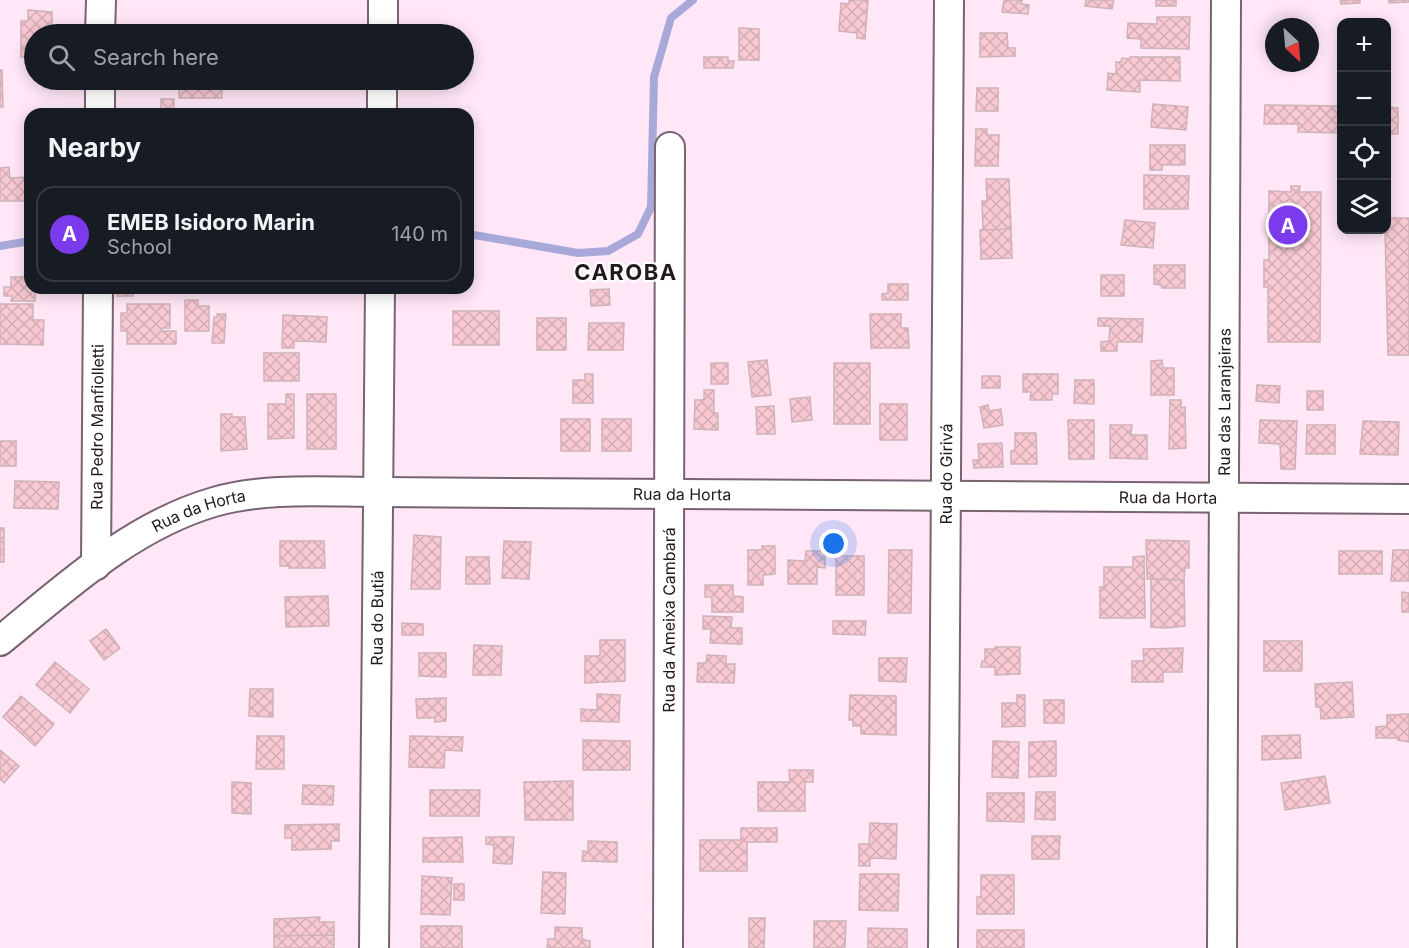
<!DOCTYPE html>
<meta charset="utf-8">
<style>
:root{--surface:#171b24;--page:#242831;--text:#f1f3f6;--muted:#9ea1a6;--line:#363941;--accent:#7c3aed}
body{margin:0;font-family:Inter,sans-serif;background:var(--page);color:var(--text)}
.controls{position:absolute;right:18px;top:18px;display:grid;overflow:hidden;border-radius:12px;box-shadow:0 3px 15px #0003}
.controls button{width:54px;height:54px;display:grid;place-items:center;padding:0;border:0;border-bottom:2px solid var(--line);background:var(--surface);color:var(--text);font:30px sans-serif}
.compass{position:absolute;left:1265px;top:18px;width:54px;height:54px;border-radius:50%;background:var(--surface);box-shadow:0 3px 15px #0003;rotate:154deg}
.you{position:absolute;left:834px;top:544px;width:21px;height:21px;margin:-15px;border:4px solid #fff;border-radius:50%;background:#1a73e8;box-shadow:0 0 0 9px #1a73e833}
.badge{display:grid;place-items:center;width:39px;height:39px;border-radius:50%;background:var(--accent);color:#fff;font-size:20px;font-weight:700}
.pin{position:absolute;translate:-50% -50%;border:3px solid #fff;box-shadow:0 2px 6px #0006}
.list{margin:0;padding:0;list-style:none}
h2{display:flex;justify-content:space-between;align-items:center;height:78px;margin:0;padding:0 24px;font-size:26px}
h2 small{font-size:20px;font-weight:400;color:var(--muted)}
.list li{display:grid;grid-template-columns:39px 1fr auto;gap:18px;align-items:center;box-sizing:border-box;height:96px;margin:0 12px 12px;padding:0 12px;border:2px solid var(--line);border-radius:18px}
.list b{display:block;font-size:22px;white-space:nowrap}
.list p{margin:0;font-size:20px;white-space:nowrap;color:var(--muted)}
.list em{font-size:20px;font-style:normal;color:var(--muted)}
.icon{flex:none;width:33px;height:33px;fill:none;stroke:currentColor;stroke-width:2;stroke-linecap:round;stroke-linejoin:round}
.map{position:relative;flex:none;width:1409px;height:948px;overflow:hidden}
.search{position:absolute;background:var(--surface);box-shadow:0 3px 15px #0003;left:24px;top:24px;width:450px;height:66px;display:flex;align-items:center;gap:15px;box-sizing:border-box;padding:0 21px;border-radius:33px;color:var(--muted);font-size:22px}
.panel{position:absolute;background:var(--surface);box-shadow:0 3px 15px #0003;left:24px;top:108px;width:450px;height:186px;border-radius:18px}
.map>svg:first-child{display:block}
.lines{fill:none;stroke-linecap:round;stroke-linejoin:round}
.stream{stroke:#a9a9d9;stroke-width:8}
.building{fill:url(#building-cross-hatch);stroke:#cfb2b8;stroke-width:1.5}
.minor-casing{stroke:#776371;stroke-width:32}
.minor{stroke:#fff;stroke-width:28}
.labels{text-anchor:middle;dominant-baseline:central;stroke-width:4.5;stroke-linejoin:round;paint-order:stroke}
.street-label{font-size:16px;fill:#22191f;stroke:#fcfcfc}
.district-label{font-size:22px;font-weight:bold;letter-spacing:1.5px;fill:#22191f;stroke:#fcfcfc}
</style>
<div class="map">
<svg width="1409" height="948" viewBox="0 0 1409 948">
<defs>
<pattern id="building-cross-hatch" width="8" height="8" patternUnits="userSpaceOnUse" patternTransform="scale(1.5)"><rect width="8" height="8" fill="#f8c9d3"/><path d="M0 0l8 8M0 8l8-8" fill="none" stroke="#d4acb5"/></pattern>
</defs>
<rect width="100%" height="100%" fill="#ffe7f7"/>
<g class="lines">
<path class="stream" d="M468,234L578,253L608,251L638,234L651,207L654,77L671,18L693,0
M0,246L30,241"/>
</g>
<path class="building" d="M849,0H868L865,39L857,38V33L839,31L841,3L849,4Z
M1004,0H1022L1021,4L1029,5L1028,14L1002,12Z
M1086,0H1114L1112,9L1085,6Z
M1156,0H1176V6H1156Z
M1340,0H1360V3L1341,4Z
M1389,0H1409V2L1389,3Z
M28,10L52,12V33H48V34H34V45H30V57H21V21H28Z
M1157,17H1190L1189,49L1141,48V39L1127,38L1128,23L1157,24Z
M739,28L759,29V60H739Z
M980,33H1007L1008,48H1015V56L980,57Z
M1310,38H1314L1315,54H1310Z
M704,57H728V61H734L733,68H704Z
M1130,57H1180V81L1140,80V92L1107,90L1108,73L1116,74V62H1121L1122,58L1130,59Z
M0,70H2L3,107H0Z
M179,80H222V98H179Z
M977,88H998V111H976Z
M161,99H174V112H161Z
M1153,104L1188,107L1186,130L1151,127Z
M1265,105L1342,106V133L1298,132V124H1264Z
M1386,107L1398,108V134H1386Z
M976,129H987V135H999L998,166H975Z
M1150,145H1185V165H1162V170H1150Z
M9,167L10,178L30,177V201H0V168Z
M1144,175L1189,176L1188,209H1144Z
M986,179H1009L1011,229L983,230L982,201H987Z
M1291,186H1300L1299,192H1321L1320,342H1268V287H1264V260H1269V191L1291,192Z
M1386,218H1409V355H1388L1385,230H1386Z
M1125,220L1155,223L1153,248L1121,245Z
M1011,229L1012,258L981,259L980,230Z
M1154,265H1185V288H1162L1161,285L1154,284Z
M1101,275H1124V296H1101Z
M11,277H30V288H35V301H11L12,296H4V287H11Z
M888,284H908V300H882V294L888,293Z
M117,288H133V296H117Z
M609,289L610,305L591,306L590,290Z
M185,300H198V306H209V331H185Z
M0,304H33V320H44L43,345L0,344Z
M127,304H170V328H162V331H176V344H127V331H121V313H127Z
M453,311H499V345H453Z
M217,314H226L224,343H212L214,317H217Z
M870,314H901V328H908L909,348H871Z
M283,315L327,317L326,342L294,341V348H282Z
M537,318H566V350H537Z
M1098,318L1143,319L1142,342H1117V351H1101V342L1109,341L1110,326H1098Z
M589,323H624L623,350H588Z
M264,353H299V381H264Z
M767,360L771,395L752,397L748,362Z
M1162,360L1163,368H1174V395H1151V361Z
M711,363H728V384H711Z
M834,363H870V424H834Z
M585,374H593V403H573V380H585Z
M1023,374H1058V394H1052V400H1030L1031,392H1023Z
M982,376H1000V388H982Z
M1075,380H1094V404L1074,403Z
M1257,385L1280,386L1279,403L1256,401Z
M704,390H714V413H718V430L694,429L695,400H704Z
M1307,391H1323V410H1307Z
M286,394H294V438L268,439V404H286Z
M307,394H336V449H307Z
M810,397L812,420L792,422L790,399Z
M1170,400H1181V408L1185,407L1186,448L1169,449Z
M880,404H907V440H880Z
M988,405L989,411L1001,409L1003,425L984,428L980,407Z
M774,406L775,434H757L756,407Z
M221,414H232V417H245L247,449L221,451Z
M561,419H590V451H561Z
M602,419H631V451H602Z
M1068,420H1094V459H1069Z
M1260,420L1297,421L1295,469H1281L1280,444L1259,443Z
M1363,421L1399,422L1398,455L1360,454Z
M1110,425H1132L1131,435H1147V459L1110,458Z
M1307,425H1335V454H1306Z
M1015,433H1036L1037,464H1011V451L1015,450Z
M0,441H16V466H0Z
M1002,443L1003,467L974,468L973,460H979L978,444Z
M15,481L59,482L58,509L14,508Z
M0,528H4V562H0Z
M414,535L441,537L440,589H411Z
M1146,540L1189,541V568H1185L1184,580L1147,579Z
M280,541H324L325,568H289V566H280Z
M504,541L531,542L529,579L502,578Z
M762,546H775V574L763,575V585H748V550H762Z
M889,550H912L911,613H888Z
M1393,550H1409V581H1391Z
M806,551H825V568L817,567V584H788V560L805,561Z
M1339,551H1382V574H1339Z
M836,556H864V595H836Z
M1144,556L1145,618H1100V587H1104V567H1133V557Z
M466,557H489L490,584H466Z
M1151,579L1184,580L1185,626L1165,628L1151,627Z
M705,585H733V596L743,597V612H712V597H705Z
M1402,592L1409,593V612H1402Z
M328,596L329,626L286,627L285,597Z
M703,616L732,617L731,628H742V644L710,643L711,629H703Z
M833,621H866L865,635L833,634Z
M402,623L423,624V635H402Z
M106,629L120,648L104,660L90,641Z
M600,640H625V681L585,683V656H600Z
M1264,641H1302V671H1264Z
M474,645L502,646L501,675H473Z
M995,647H1020V674L995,675V667H981L982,661H985V649H995Z
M1183,648L1182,672H1163V682H1132V661H1144L1143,649Z
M419,653H446V677L419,676Z
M707,655L726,656V664H735L734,683L697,682L698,663H706Z
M879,658H907L906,682L879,681Z
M55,662L89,689L70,713L36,685Z
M1352,682L1354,717L1321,719L1320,707H1316L1315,684Z
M250,689H273V717L249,716Z
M597,694L620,695L619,722L581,721V709L597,710Z
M850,695L896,696V735L861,734V726H853V720H849Z
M1017,695H1025V726L1002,727V703H1017Z
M21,696L54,724L35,746L3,717Z
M446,698V721L435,722V718H417L416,699Z
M1044,700H1064V723H1044Z
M1409,714V742L1398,740L1397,738H1376V727L1387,726V715Z
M1300,735L1301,758L1262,760V736Z
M257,736H284V769H256Z
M410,736L463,737L462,751L445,750L444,768L409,767Z
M583,740L630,741V770H583Z
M993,741L1019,742L1018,778L992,777Z
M1056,741V776L1029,777V742Z
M0,750L19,766L4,783L0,779Z
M789,770H813V782H805V811H758V782H790Z
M1325,776L1330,803L1285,810L1281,783Z
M573,781V820H525L524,782Z
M232,782L251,783V814L232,813Z
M303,785L334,786L333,805L302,804Z
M430,790H480L479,816H430Z
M1036,792H1055V820L1035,819Z
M987,793H1024V822L987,821Z
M870,823L897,824L896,859L870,858V866H859V844H869Z
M339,824V841H331V849L292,850V838H285V825Z
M741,828H777V842H747V871H700V840H741Z
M1032,836H1060L1059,859H1032Z
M462,837L463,862H423V838Z
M486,837H514L512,864L493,863L494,845L486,844Z
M588,841L617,842V862L582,861L583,851L588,852Z
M543,872L566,873L565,914L541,913Z
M860,874H899L898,911L859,910Z
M981,875H1014V914H977V897H981Z
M422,876L452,878L450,915L421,914Z
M454,884H464V900H454Z
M320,917L319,922H334V935L274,936V919Z
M749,918H765L764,948H749Z
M814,921H846L845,948H814Z
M421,926H462V948H421Z
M555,927L582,928V938L585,940L590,941V948H547L548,939H555Z
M868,928L907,929V948H868Z
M977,930H1024V948H977Z
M334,935V948H274V936Z"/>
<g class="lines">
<g class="minor-casing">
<g id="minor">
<path d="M100,34L101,0"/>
<path d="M383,34V0"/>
<path d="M100,114V80"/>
<path d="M382,114V80"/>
<path id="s1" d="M96,565L98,288"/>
<path id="s2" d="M0,641C65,588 131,526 214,502C266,487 325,492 378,492L1409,499"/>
<path id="s3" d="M374,948L380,288"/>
<path id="s4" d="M668,948L670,147"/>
<path id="s5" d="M943,948L949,0"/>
<path id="s6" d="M1222,948L1226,0"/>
</g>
</g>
<use href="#minor" class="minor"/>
</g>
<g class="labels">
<g class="street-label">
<text stroke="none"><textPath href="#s6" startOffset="546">Rua das Laranjeiras</textPath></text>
<text stroke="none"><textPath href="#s1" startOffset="138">Rua Pedro Manfiolletti</textPath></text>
<text stroke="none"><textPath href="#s5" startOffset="474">Rua do Girivá</textPath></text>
<text stroke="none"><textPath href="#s2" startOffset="726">Rua da Horta</textPath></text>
<text stroke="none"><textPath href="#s2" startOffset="1212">Rua da Horta</textPath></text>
<text stroke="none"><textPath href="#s2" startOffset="240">Rua da Horta</textPath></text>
<text stroke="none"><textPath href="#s3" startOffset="330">Rua do Butiá</textPath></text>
<text stroke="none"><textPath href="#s4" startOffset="328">Rua da Ameixa Cambará</textPath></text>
</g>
<g class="district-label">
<text x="626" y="272">CAROBA</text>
</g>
</g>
</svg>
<div class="controls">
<button>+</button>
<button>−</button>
<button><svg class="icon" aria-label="locate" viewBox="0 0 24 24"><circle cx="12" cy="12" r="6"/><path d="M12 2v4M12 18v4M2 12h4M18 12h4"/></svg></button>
<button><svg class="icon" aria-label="layers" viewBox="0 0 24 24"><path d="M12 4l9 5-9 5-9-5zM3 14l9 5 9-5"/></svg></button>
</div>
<svg class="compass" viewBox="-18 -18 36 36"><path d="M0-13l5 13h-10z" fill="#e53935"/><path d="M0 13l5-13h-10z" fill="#9ea1a6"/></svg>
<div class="you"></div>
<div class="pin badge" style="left:1288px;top:225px">A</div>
<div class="search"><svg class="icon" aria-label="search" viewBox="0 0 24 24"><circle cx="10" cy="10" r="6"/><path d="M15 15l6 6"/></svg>Search here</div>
<section class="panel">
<h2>Nearby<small></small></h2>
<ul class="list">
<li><span class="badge">A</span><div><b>EMEB Isidoro Marin</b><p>School</p></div><em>140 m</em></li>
</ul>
</section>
</div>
